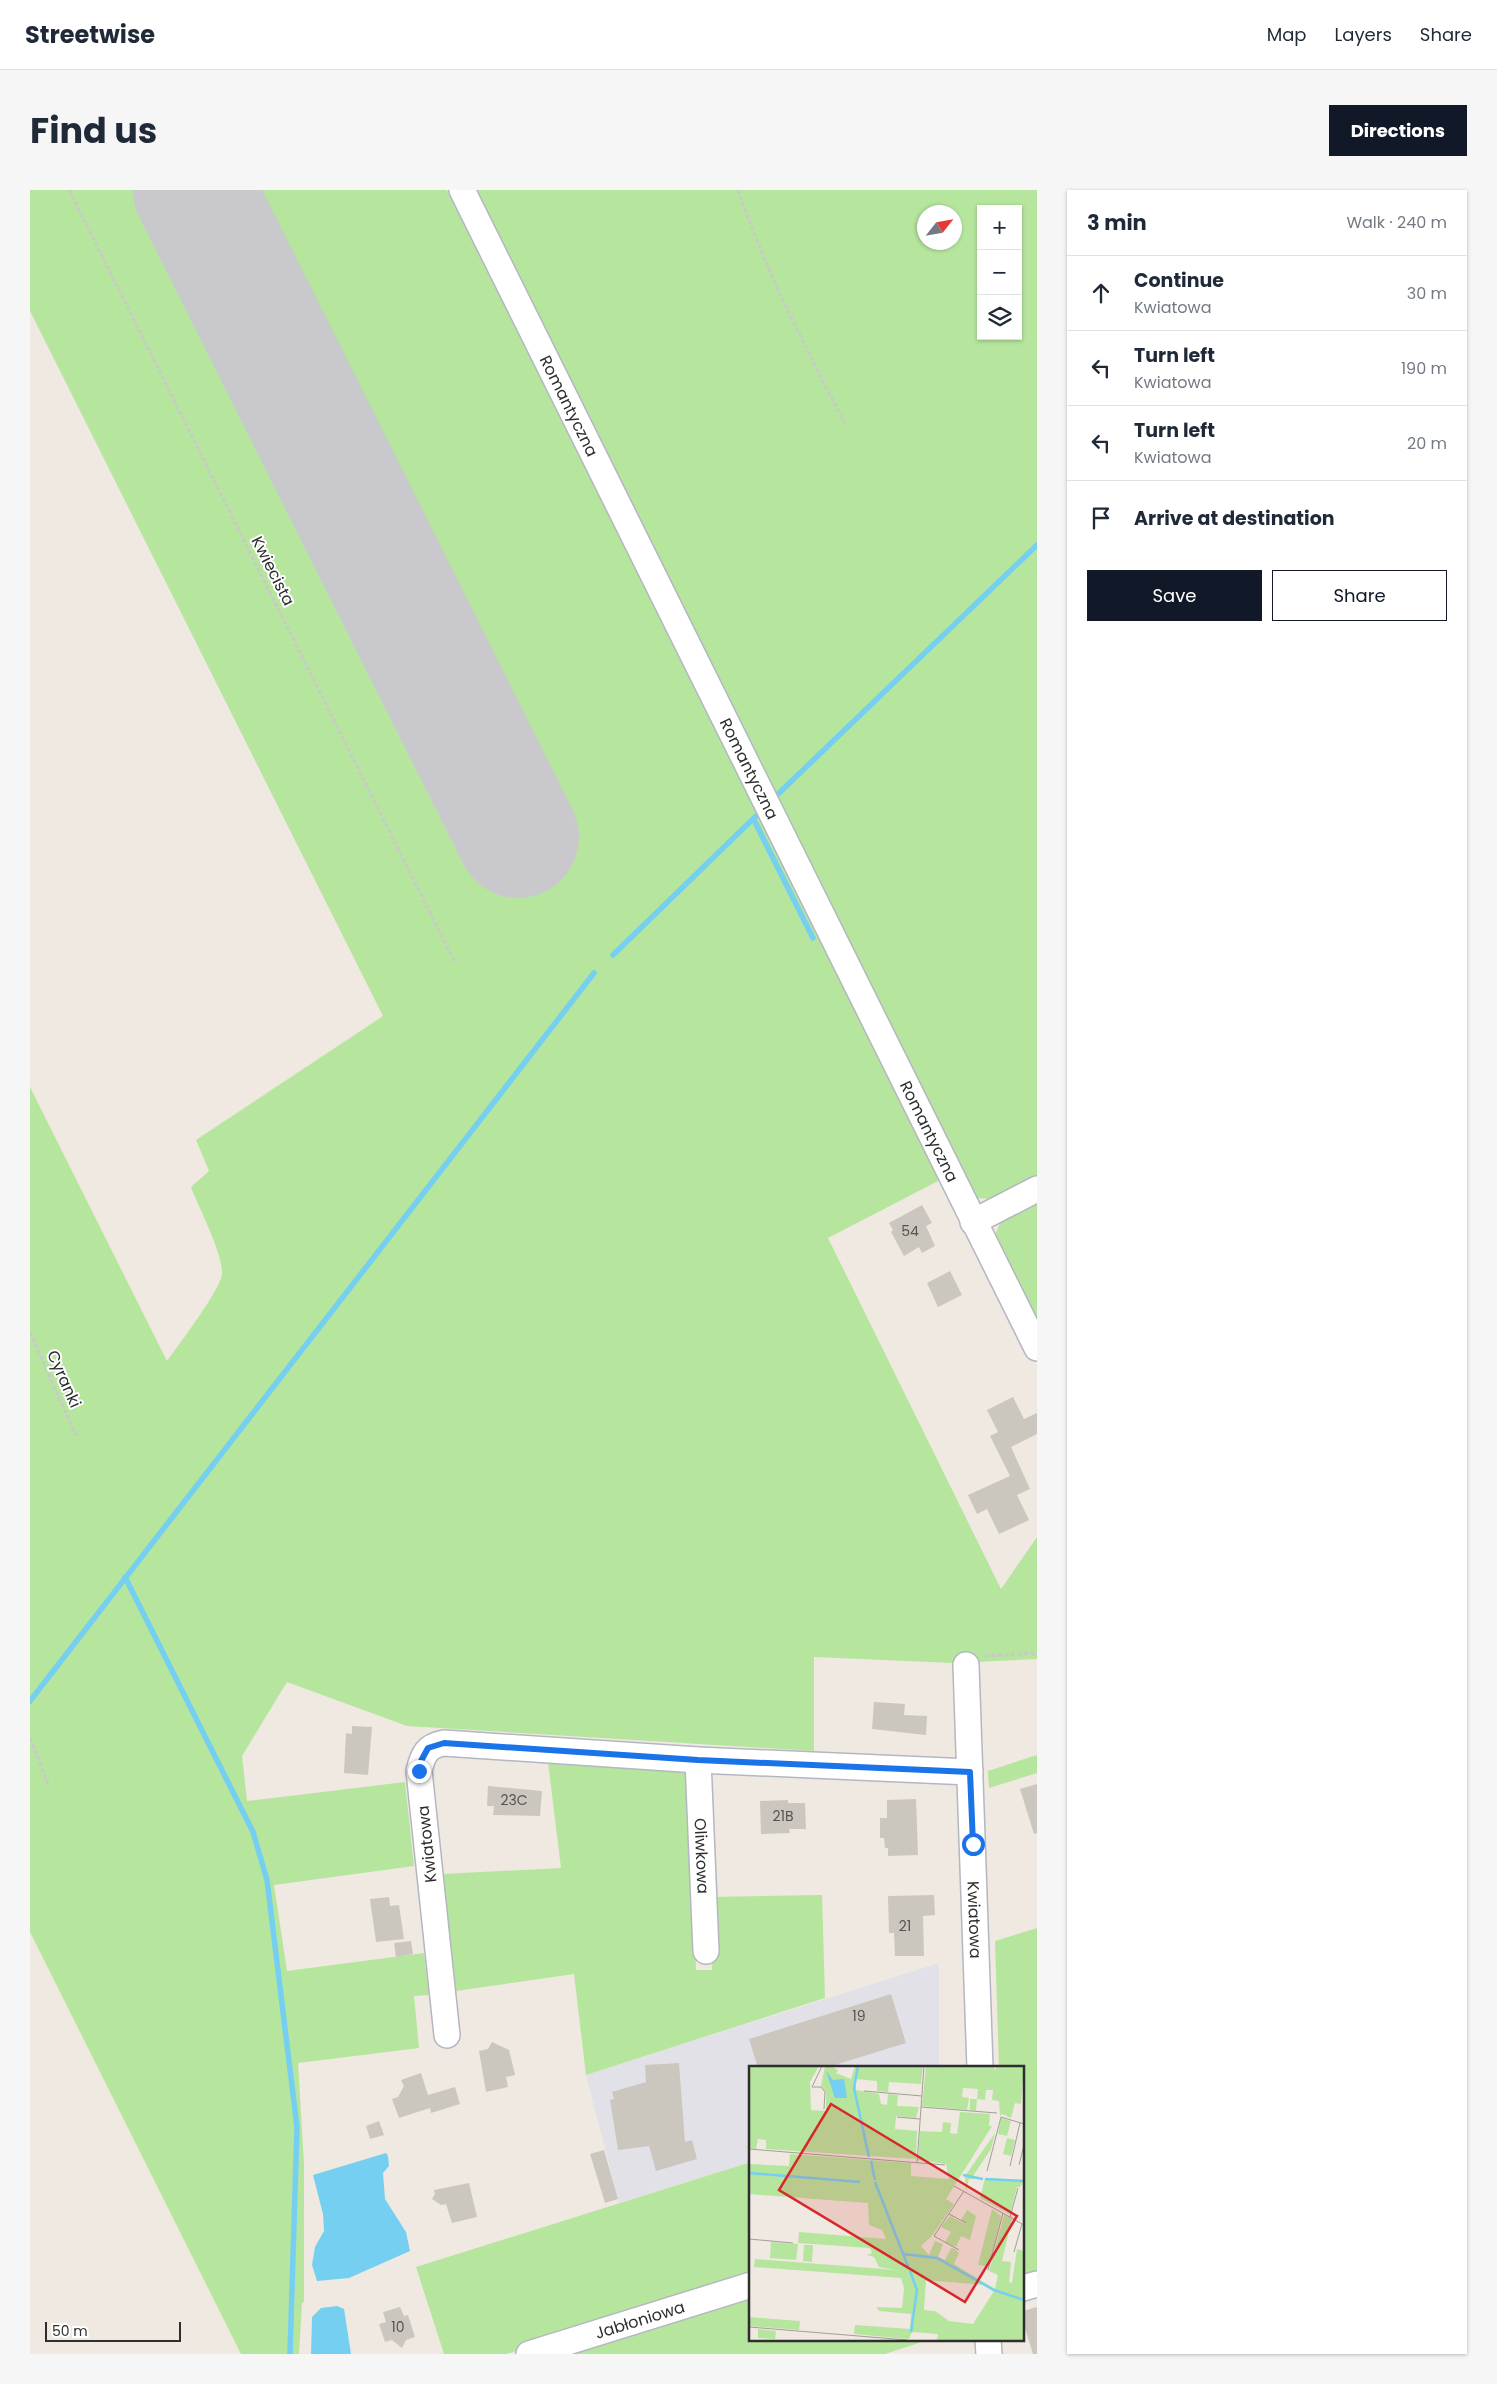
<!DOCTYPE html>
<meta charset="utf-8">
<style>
:root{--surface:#fff;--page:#f6f6f7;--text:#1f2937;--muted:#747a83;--line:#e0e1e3;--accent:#111827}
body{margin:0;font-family:Poppins,sans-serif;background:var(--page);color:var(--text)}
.controls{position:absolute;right:15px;top:15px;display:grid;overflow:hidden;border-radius:0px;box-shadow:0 1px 4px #0004}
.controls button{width:45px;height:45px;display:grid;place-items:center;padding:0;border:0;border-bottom:1px solid var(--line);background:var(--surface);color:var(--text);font:25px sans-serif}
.compass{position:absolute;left:887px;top:15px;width:45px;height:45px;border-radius:50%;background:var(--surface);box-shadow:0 1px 4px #0004;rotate:59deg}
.scale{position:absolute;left:15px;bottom:12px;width:136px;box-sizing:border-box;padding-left:5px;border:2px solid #2e2e2e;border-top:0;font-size:14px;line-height:18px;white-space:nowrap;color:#2e2e2e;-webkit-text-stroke:4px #fff;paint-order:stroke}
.stop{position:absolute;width:15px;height:15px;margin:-11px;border:4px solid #1a73e8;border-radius:50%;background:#fff}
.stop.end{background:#1a73e8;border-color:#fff;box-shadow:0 1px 5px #0008}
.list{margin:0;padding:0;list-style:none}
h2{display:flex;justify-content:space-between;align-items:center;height:65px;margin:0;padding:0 20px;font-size:21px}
h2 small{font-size:16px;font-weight:400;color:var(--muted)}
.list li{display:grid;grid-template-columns:32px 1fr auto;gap:15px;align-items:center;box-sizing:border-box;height:75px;padding:0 20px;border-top:1px solid var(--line)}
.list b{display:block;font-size:19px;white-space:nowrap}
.list p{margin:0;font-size:16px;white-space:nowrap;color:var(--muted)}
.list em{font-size:16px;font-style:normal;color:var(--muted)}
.actions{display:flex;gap:10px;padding:15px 20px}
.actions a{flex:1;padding:11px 0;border:1px solid var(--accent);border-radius:0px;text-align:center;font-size:18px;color:var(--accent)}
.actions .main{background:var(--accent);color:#fff}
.icon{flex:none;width:28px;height:28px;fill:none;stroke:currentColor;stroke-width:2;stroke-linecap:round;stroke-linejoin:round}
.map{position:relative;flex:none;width:1007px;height:2164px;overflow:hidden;border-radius:0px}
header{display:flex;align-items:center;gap:30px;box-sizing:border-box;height:70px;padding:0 25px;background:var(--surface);border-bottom:1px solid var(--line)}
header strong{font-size:24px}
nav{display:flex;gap:28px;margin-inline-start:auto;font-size:18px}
.intro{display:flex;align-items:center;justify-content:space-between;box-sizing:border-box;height:120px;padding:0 30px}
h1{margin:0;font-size:35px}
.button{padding:12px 22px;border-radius:0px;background:var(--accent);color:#fff;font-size:18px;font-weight:700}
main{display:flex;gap:30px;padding:0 30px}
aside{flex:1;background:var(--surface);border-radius:0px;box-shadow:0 1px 4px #0004}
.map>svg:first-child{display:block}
.industrial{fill:#e3e1e8}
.green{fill:#b6e59e;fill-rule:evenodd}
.water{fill:#75cff0}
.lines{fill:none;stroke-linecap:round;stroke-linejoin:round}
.stream{stroke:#75cff0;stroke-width:5.5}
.runway{stroke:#c9c8cc;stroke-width:122}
.building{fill:#cbc7bf}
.minor-casing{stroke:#b4b7c1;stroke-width:28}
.path{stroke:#c9c9c9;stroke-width:3;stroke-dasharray:4 2.5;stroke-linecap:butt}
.minor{stroke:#fff;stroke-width:25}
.route{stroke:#1a73e8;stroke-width:6}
.labels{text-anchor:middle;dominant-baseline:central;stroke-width:4;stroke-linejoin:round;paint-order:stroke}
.number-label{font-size:14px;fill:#555452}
.street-label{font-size:16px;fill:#2e2e2e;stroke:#fff}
.inset-river{fill:none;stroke:#75cff0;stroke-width:2.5}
.inset-road{fill:none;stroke:#a29e99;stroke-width:1}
.view{fill:#d62828;fill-opacity:0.15;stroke:#d62828;stroke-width:2.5}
.inset-edge{fill:none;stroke:#2e2e2e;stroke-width:2.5}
</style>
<header>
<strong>Streetwise</strong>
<nav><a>Map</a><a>Layers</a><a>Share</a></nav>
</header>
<div class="intro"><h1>Find us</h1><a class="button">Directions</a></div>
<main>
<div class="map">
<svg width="1007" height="2164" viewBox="0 0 1007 2164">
<rect width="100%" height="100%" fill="#efe9e1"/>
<path class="industrial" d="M909,1773V1878H721V1972L589,2013L556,1885Z"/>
<path class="green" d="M0,0H417L607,371L910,990L798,1048L971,1399L1007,1347V1469L923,1473L784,1467V1561L377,1536L257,1492L212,1566L217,1611L375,1592L384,1676L244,1695L257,1781L394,1763L399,1805L384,1806L389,1858L268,1873L274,1974V2112L272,2113L269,2164H211L0,1742V897L137,1171C148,1156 191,1099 192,1084C194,1066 168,1016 161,997L179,981L166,950L353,826L0,121Z
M444,0H1007V986L966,1009L944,1008L747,617L751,612ZM951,19H988V146H951ZM894,22H924V52H894Z
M1007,1012V1140L964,1047L971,1031Z
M1007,1565V1583L959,1598L958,1581Z
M518,1572L653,1580L660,1590L666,1780H682L680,1707L792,1705L795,1808L556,1885L544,1784L426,1801L412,1684L531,1678Z
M1007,1738V2085L993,2089V1878H969L965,1751Z
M721,1972V2088L476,2164H414L386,2077Z
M721,2099V2150H898L855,2164H513Z"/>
<path class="water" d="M356,1963L358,1966L359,1976L353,1983L355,2009L376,2042L380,2061L319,2088L287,2091L282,2075L285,2057L294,2041L293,2024L283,1985Z
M307,2116L314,2119L321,2164H281L282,2127L291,2118Z"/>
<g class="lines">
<path class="stream" d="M747,605L1007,355
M724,630L783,748
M583,765L726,626
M95,1387L223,1642L237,1690L267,1937L260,2164
M0,1511L564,783"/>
<path class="runway" d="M164,0L488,647"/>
</g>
<path class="building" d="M892,1015L902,1033L896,1036L905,1056L892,1063L889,1057L874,1066L861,1042L863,1040L859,1033Z
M920,1081L932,1105L908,1117L897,1093Z
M983,1207L994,1229L1007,1223V1244L981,1257L1000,1299L987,1305L999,1330L969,1344L957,1319L947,1324L938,1305L980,1286L960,1246L968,1242L957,1220Z
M844,1512L875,1514L874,1525L897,1526L896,1545L842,1539Z
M322,1536L342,1537L338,1585L314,1583L316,1543L322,1544Z
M1007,1594V1643L1004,1644L990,1599Z
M458,1596L512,1601L510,1626L463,1625L464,1616H457Z
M886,1609L888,1665L858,1666V1658H855L854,1648H850V1628H857V1610Z
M758,1610V1613H775L776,1639H759L760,1643L731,1644L730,1611Z
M904,1705L905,1725L893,1726L894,1766H865L864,1743H859L858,1706Z
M359,1707L360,1716L369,1715L374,1749L346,1752L340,1709Z
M381,1751L383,1764L366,1767L364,1753Z
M861,1804L876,1853L795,1878H728L719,1849Z
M462,1852L479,1860L485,1885L476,1887L478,1897L456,1902L449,1861L458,1859Z
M649,1873L655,1952L662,1950L667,1969L626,1981L619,1956L588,1960L580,1910L584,1909L582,1902L616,1892L615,1875Z
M391,1883L398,1905L425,1897L430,1914L401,1923L400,1918L369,1928L362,1909L368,1907L374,1896L371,1890Z
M349,1931L354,1945L340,1949L336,1936Z
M574,1960L588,2009L575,2013L560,1964Z
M439,1993L447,2027L422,2033L416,2014L411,2015L402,2009L405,2004L404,2000Z
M370,2117L374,2126L378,2125L385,2147L376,2150L372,2158L362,2150L355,2152L349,2134L356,2132L353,2122Z
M1007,2117V2164H1003L993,2132V2121Z"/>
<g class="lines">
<g class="minor-casing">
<g id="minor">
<path id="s1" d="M432,0L1007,1158"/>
<path d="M943,1032L1007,999"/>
<path id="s2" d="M936,1475L950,1878"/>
<path id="s3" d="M668,1570L676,1761"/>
<path d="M417,1845L389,1581C393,1564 397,1556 414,1553L668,1570L940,1582"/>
<path d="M993,2098L1007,2094"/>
<path d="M958,2150L959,2164"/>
<path id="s4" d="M499,2164L721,2095"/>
</g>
</g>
<path class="path" d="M39,0L425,773
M708,0C736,82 776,158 815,234
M0,1142L46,1246
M955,1466L1007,1463
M0,1548L18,1594"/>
<use href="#minor" class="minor"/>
</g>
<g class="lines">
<path class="route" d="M389,1581L391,1571L398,1558L414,1553L668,1570L940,1582L943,1654"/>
</g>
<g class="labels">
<g class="number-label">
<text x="880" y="1041">54</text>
<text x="484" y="1610">23C</text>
<text x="753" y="1626">21B</text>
<text x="875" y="1736">21</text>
<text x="829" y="1826">19</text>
<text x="368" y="2137">10</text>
</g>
<g class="street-label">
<text stroke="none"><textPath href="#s1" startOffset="241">Romantyczna</textPath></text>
<text transform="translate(243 381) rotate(63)">Kwiecista</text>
<text stroke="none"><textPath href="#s1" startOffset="646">Romantyczna</textPath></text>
<text stroke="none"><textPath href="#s1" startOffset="1051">Romantyczna</textPath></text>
<text transform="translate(34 1189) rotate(66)">Cyranki</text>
<text transform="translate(397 1654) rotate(-96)">Kwiatowa</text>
<text stroke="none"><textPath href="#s3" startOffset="96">Oliwkowa</textPath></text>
<text stroke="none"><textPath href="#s2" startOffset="255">Kwiatowa</textPath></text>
<text stroke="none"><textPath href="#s4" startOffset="116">Jabłoniowa</textPath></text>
</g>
</g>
<g transform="translate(719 1876)">
<rect width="275" height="275" fill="#efe9e1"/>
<path d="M0,0H70L61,16L62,44L77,45V26L72,20L76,0H82L89,4L87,7L102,13L106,0H174L172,18L140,16L139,26L128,25V15L107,13V24L130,28L132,38L138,39L139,28L149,29L148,40L170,41L167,52L147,50L146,63L168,65L167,93L17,83V74L9,73L7,83L0,82ZM177,0H245L246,5L247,0H275L272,38L266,37L262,52L253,48L251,50L250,35L243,34L244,24H237L236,34L228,33L227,45L221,44V33H228L229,23L214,22L213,31L220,32L218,44L173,40ZM211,46L241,48L240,60H243L197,133L205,138L182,171L172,180L180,189L186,175L194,178L189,191L196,194L202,182L206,183L210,187L205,198L246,223L249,209L240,205L255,149L263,153L253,195L262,196L260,216L263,217L268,183L275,185V275H188L189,268L163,266L160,273L105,268L106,259L161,263L162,248L130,245L127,241L153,242L155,222L152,212L5,201L6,193L148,204L130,201L125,191L118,189L123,187L121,182L49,177L50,166L137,173L133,164L120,159L119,137L0,128V98L40,100L41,88L162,97V110L200,113L197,98L169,94L171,65L193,66L194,56L202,57L201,67L208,68ZM177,214L236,219L245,225L224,258L200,255L186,245L175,244ZM252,52L262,55L258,70L249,68ZM246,67L242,83L224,110L234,113H220L217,125L216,110ZM258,72L266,74L262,90L254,88ZM236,112L275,114L271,121H268L261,148L231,132ZM243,143L252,150L240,201L229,199ZM218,144L227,150L221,174L212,170L207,181L196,176L202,166L192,161L201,150L218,159L212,154ZM22,176L49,178L47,194L21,192ZM55,179H64L63,196L54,195ZM0,251L51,255L50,264L0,260ZM9,263L27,265L26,273L9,272Z" fill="#b6e59e" fill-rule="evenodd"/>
<path d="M77,5L84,14L95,13L98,32H86Z" fill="#75cff0"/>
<path class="inset-river" d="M109,0L105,22L120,91M122,95L126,114M0,107L111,116M214,109L234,113M236,113L275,115M126,116L160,203M154,188L188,192L245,224L275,234M161,205L168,224L162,266"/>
<path class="inset-road" d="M73,0L63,21H72L76,26L75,43M115,25L173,30M172,41L248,47M148,51L171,53M0,83L196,99M168,97L175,0M270,99L275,79M261,100L271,57M238,105L252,51L275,58M205,120L275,159M200,148L217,157M261,151L269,122M0,173L44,177M210,184L185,170L215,125M265,186L273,158M239,204L254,147M0,261L158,274"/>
<path class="view" d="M82,38L268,150L216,236L30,124Z"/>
<rect width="275" height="275" class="inset-edge"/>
</g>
</svg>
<div class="controls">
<button>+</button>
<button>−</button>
<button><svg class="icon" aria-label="layers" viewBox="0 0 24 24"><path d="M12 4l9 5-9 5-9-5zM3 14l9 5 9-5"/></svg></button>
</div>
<svg class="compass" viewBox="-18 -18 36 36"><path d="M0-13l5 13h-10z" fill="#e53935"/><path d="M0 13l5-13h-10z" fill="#747a83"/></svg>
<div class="scale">50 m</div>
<div class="stop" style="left:943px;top:1654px"></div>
<div class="stop end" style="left:389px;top:1581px"></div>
</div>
<aside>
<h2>3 min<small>Walk · 240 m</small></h2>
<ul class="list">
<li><svg class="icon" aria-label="ahead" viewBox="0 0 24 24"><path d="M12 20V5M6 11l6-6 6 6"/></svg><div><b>Continue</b><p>Kwiatowa</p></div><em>30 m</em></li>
<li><svg class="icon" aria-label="left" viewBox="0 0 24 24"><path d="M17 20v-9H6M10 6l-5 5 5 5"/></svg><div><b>Turn left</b><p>Kwiatowa</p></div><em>190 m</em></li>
<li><svg class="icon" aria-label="left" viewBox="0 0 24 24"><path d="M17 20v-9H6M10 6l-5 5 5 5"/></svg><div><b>Turn left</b><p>Kwiatowa</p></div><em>20 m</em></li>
<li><svg class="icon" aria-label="arrive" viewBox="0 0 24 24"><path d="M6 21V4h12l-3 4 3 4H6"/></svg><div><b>Arrive at destination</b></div></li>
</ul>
<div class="actions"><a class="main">Save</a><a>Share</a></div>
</aside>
</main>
